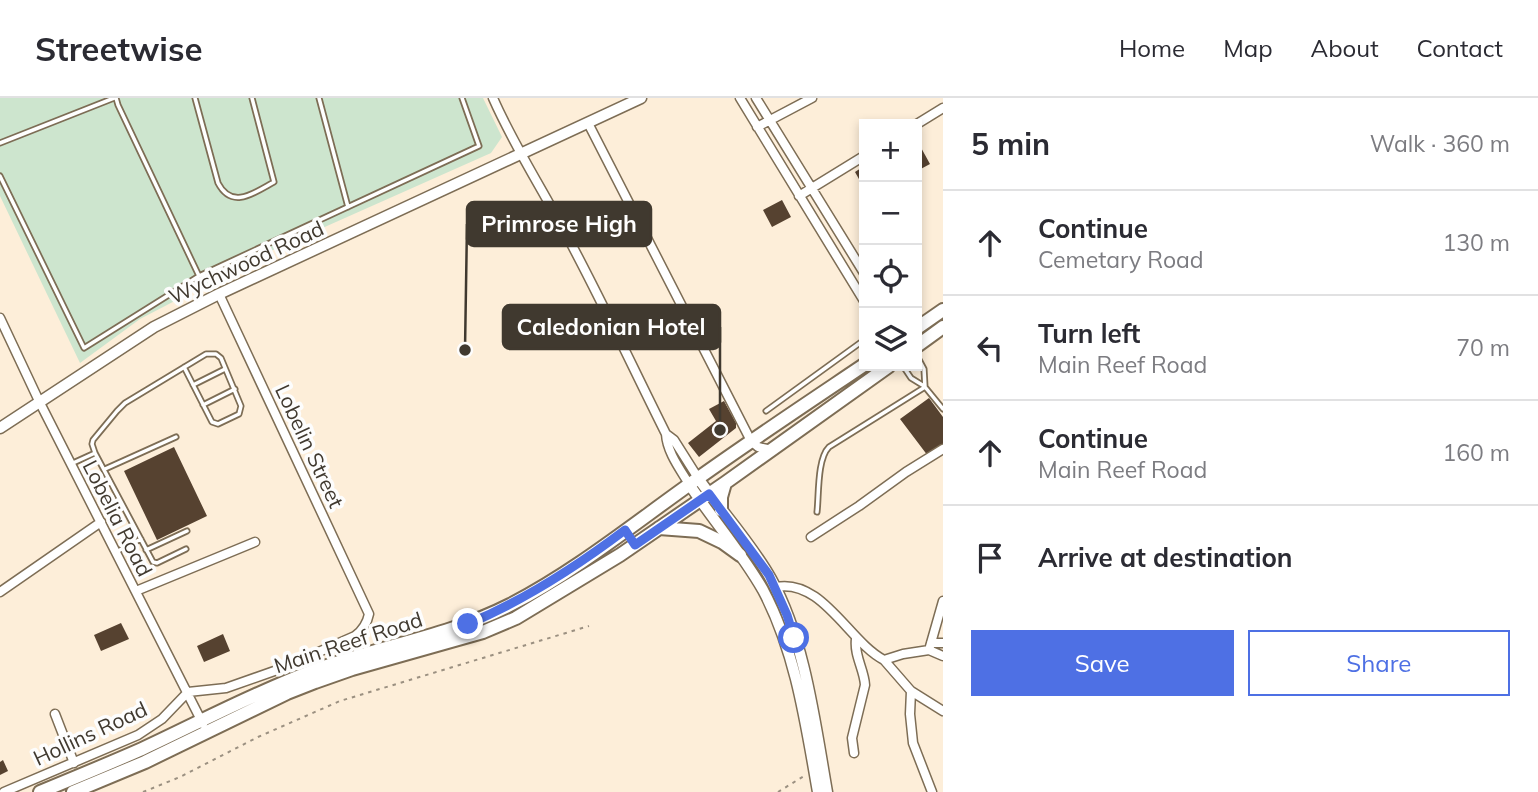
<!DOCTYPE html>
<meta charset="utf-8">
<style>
:root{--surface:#fff;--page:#f7f7f7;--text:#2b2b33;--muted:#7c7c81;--line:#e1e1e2;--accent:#4e70e4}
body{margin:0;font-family:Mulish,sans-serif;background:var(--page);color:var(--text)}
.controls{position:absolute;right:21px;top:21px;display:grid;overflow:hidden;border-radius:0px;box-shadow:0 4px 10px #0003}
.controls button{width:63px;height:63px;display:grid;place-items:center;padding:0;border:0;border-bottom:2px solid var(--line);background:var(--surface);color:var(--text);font:35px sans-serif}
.stop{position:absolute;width:21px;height:21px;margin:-16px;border:5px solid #4e70e4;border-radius:50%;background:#fff}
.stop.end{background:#4e70e4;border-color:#fff;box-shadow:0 2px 7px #0008}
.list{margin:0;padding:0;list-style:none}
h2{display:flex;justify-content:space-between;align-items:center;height:91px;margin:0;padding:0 28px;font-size:30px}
h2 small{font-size:23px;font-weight:400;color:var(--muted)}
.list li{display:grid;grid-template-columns:46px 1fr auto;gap:21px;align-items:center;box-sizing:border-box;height:105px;padding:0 28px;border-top:2px solid var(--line)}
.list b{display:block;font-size:26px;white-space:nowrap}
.list p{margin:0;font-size:23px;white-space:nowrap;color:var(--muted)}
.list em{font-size:23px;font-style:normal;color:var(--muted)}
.actions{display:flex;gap:14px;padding:21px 28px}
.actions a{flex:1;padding:16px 0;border:2px solid var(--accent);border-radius:0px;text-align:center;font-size:24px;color:var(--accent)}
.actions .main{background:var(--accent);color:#fff}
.icon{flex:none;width:38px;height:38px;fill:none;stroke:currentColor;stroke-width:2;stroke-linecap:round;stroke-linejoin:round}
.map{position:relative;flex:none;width:943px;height:694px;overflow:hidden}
header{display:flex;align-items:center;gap:42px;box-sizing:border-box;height:98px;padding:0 35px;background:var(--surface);border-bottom:2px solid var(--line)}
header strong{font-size:33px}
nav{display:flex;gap:38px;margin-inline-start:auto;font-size:24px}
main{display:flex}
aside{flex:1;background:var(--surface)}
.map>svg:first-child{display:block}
.green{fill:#cde5ce}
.building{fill:#564230}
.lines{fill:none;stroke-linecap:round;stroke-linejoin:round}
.service-casing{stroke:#7d6d55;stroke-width:7}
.minor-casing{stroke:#7d6d55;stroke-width:11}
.tertiary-casing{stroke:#7d6d55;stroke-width:13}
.primary-casing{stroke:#7d6d55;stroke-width:16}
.path{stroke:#9b9081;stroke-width:2;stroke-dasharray:3.5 5;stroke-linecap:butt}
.service{stroke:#fff;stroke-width:3.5}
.minor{stroke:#fff;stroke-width:8}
.tertiary{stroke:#fff;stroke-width:10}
.primary{stroke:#fff;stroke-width:12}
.route{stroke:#4e70e4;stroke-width:9}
.labels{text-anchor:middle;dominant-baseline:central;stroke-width:7;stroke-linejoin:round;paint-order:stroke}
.street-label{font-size:21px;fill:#40392f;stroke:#fdfdfd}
.leader{fill:none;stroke:#40392f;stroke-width:2.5}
.callout-dot{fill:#40392f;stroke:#fdfdfd;stroke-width:2.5}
.callout{fill:#40392f;stroke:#40392f;stroke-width:2.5}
.callout-label{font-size:23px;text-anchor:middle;font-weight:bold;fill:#fff}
</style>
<header>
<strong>Streetwise</strong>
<nav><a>Home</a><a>Map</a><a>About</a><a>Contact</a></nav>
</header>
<main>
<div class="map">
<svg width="943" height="694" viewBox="0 0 943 694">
<rect width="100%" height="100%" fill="#fdeed9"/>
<path class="green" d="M0,0H483L502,39L491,55L273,152L140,221L80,265L0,98Z"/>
<path class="building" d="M919,46L930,66L917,73V47Z
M864,68V90L855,74Z
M782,102L791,119L772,129L763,112Z
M929,300L943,319V347L928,358L900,321Z
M724,303L736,325V330L699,359L688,345L716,323L709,311Z
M174,349L207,418L157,442L124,373Z
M121,525L129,541L101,553L94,537Z
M223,536L230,553L204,564L197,548Z
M3,662L8,673L0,677V664Z"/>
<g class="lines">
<g class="service-casing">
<path id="service" d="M116,0L118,7L199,178
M195,0L218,85C232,112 254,95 274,84L252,0
M319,0L348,109
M0,45L114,0
M0,78L84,250L199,178L479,48L462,0
M917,258L924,271L925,289
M903,268L911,280L924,288
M184,269L212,324L218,326L239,316L241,308L221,260L216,256H206L125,305L117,313L93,342L92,346L95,355L153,464L157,465L186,451
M193,287L225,271
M203,307L235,291
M766,313L864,242
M73,365L95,355
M105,371L176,339
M817,414C819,397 817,361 829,349L925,289L943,311
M146,452L187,433
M118,453L141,441"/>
</g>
<g class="minor-casing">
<path id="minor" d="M493,0C514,48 543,92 567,138C602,203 633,270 666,336C667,354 680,371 689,386
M740,0L864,203
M756,0L864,175
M588,25L751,343L758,349L772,352
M917,26L943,10
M757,29L812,0
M799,98L864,58
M0,220L39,303L203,626
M666,336L674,342L698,380
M811,439L859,408L906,374L943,351
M776,489C822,480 849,544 884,562L903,556L929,552L943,503
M136,493L255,444
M0,494L101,424
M931,545H943
M929,552L943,558
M884,562L911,593L943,613
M911,593L910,616L913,645L932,694
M55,616L74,665
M854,655L852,640L865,587C864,571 854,558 856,541
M4,694L138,637L162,621L188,594L226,590L280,571L355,538C363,532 367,526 369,516L219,196"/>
</g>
<g class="tertiary-casing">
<path id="tertiary" d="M0,330L154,229L219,196L641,0
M698,380C721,413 751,445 771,481C805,542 815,626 827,694
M689,386C713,422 742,455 763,492C796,554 806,626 818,694"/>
</g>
<g class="primary-casing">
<path id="primary" d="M917,230L943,212
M917,248L943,229
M721,412V399L725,385
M659,430L699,433L722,444L740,457
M40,694C74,680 108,666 142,651C198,625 252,596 310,574C376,549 447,539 510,507C574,474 631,428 690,386C747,345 806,306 864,267
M73,694L145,664L287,595L315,584L352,571L483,534L516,520L620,457L725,385L889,268"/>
</g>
<path class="path" d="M143,694L180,679L258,639L340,603L589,528
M778,694L804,678L805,676"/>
<use href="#service" class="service"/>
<use href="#minor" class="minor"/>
<use href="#tertiary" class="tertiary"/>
<use href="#primary" class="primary"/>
</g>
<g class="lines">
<path class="route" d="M468,526C525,502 576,469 625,432L635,447L709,396L769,477L787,517L794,540"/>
</g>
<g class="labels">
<g class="street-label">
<text transform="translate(246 164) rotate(-25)">Wychwood Road</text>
<text transform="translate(310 348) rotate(65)">Lobelin Street</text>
<text transform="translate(118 420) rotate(63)">Lobelia Road</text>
<text transform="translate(348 544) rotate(-18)">Main Reef Road</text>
<text transform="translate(90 635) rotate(-25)">Hollins Road</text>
</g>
</g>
<path class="leader" d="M465 252L467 126M720 332L720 229"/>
<g class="callout-dot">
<circle cx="465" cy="252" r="7"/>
<circle cx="720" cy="332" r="7"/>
</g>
<g class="callout">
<rect x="467" y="104" width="184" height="44" rx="7"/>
<rect x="503" y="207" width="217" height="44" rx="7"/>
</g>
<g class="callout-label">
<text x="559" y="134">Primrose High</text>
<text x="611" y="237">Caledonian Hotel</text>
</g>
</svg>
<div class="controls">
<button>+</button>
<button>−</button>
<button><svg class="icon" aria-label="locate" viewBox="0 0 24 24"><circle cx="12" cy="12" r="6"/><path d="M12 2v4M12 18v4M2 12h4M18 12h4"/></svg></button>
<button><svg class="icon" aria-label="layers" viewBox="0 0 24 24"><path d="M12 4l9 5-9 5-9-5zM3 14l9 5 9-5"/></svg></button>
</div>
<div class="stop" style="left:794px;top:540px"></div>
<div class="stop end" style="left:468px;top:526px"></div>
</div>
<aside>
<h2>5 min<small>Walk · 360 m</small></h2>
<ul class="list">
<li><svg class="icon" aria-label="ahead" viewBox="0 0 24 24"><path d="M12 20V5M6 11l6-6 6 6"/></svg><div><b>Continue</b><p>Cemetary Road</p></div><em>130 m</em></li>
<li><svg class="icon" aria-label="left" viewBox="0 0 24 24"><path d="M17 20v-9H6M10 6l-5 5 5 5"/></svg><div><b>Turn left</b><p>Main Reef Road</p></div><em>70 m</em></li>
<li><svg class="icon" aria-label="ahead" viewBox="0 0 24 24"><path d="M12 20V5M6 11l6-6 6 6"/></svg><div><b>Continue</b><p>Main Reef Road</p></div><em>160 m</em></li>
<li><svg class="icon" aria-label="arrive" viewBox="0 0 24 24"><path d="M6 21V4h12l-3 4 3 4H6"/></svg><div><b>Arrive at destination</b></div></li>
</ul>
<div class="actions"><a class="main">Save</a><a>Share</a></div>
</aside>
</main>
